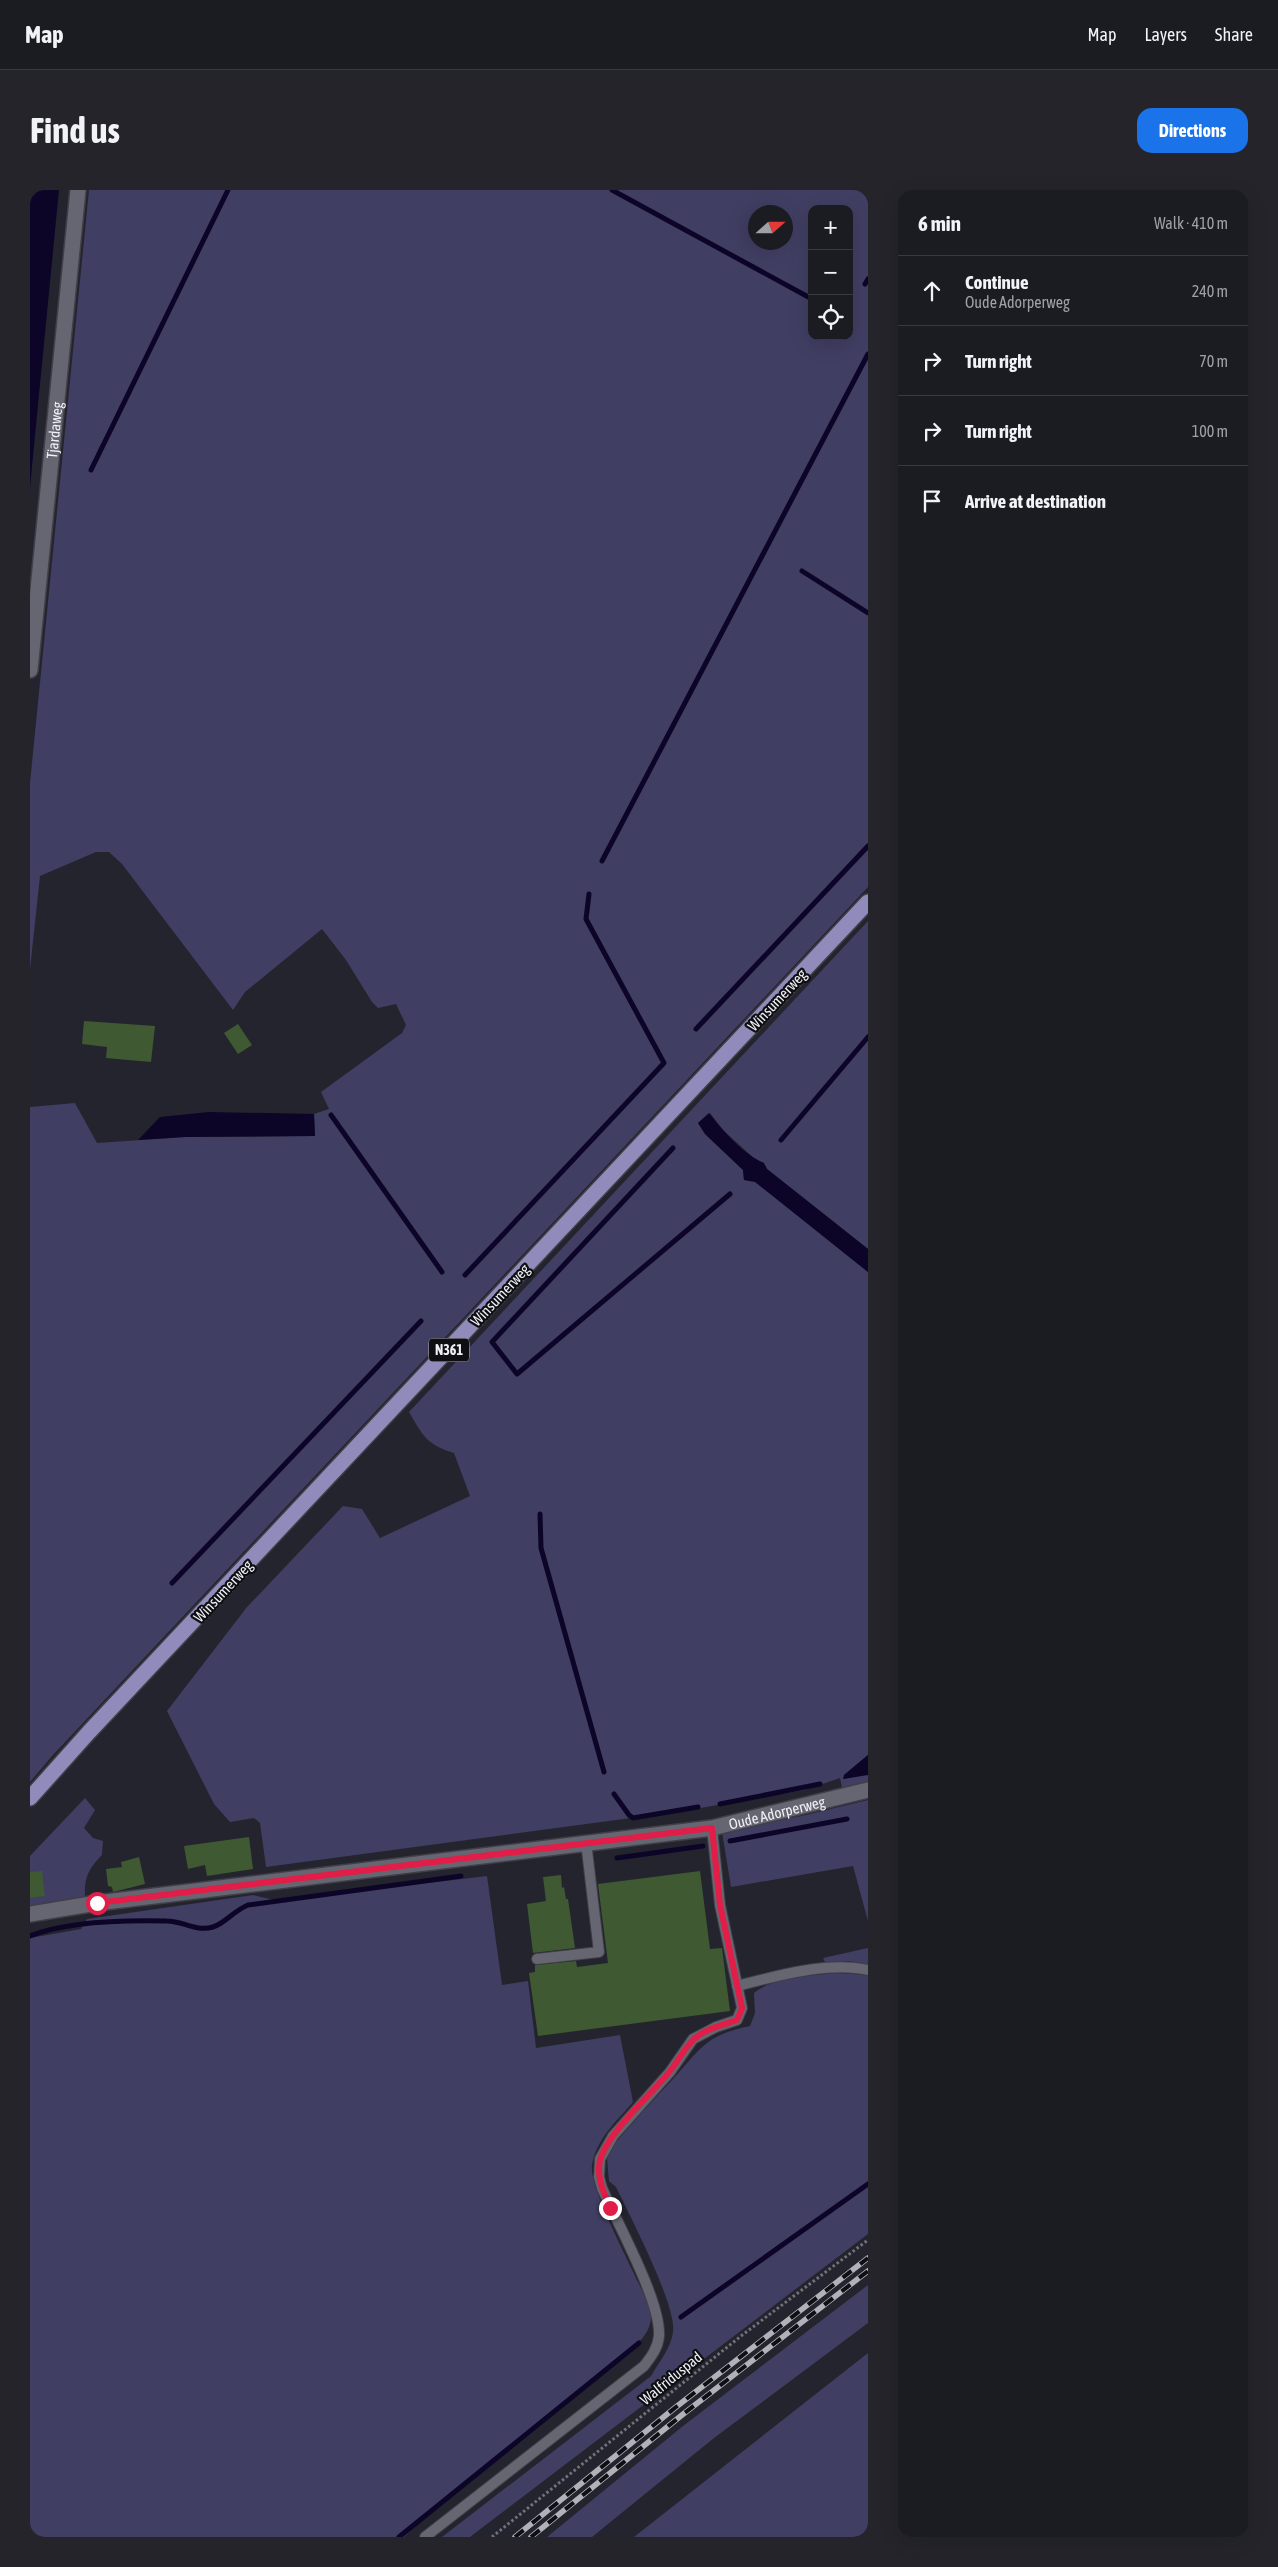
<!DOCTYPE html>
<meta charset="utf-8">
<style>
:root{--surface:#1b1b22;--page:#24242a;--text:#f1f3f6;--muted:#a0a1a5;--line:#393940;--accent:#1a73e8}
body{margin:0;font-family:"Asap Condensed",sans-serif;background:var(--page);color:var(--text)}
.controls{position:absolute;right:15px;top:15px;display:grid;overflow:hidden;border-radius:10px;box-shadow:0 5px 20px #0002}
.controls button{width:45px;height:45px;display:grid;place-items:center;padding:0;border:0;border-bottom:1px solid var(--line);background:var(--surface);color:var(--text);font:25px sans-serif}
.compass{position:absolute;left:718px;top:15px;width:45px;height:45px;border-radius:50%;background:var(--surface);box-shadow:0 5px 20px #0002;rotate:69deg}
.stop{position:absolute;width:15px;height:15px;margin:-11px;border:4px solid #e11d48;border-radius:50%;background:#fff}
.stop.end{background:#e11d48;border-color:#fff;box-shadow:0 1px 5px #0008}
.list{margin:0;padding:0;list-style:none}
h2{display:flex;justify-content:space-between;align-items:center;height:65px;margin:0;padding:0 20px;font-size:21px}
h2 small{font-size:16px;font-weight:400;color:var(--muted)}
.list li{display:grid;grid-template-columns:32px 1fr auto;gap:15px;align-items:center;box-sizing:border-box;height:70px;padding:0 20px;border-top:1px solid var(--line)}
.list b{display:block;font-size:19px;white-space:nowrap}
.list p{margin:0;font-size:16px;white-space:nowrap;color:var(--muted)}
.list em{font-size:16px;font-style:normal;color:var(--muted)}
.icon{flex:none;width:28px;height:28px;fill:none;stroke:currentColor;stroke-width:2;stroke-linecap:round;stroke-linejoin:round}
.map{position:relative;flex:none;width:838px;height:2347px;overflow:hidden;border-radius:15px}
header{display:flex;align-items:center;gap:30px;box-sizing:border-box;height:70px;padding:0 25px;background:var(--surface);border-bottom:1px solid var(--line)}
header strong{font-size:24px}
nav{display:flex;gap:28px;margin-inline-start:auto;font-size:18px}
.intro{display:flex;align-items:center;justify-content:space-between;box-sizing:border-box;height:120px;padding:0 30px}
h1{margin:0;font-size:35px}
.button{padding:12px 22px;border-radius:15px;background:var(--accent);color:#fff;font-size:18px;font-weight:700}
main{display:flex;gap:30px;padding:0 30px}
aside{flex:1;background:var(--surface);border-radius:15px;box-shadow:0 5px 20px #0002}
.map>svg:first-child{display:block}
.green{fill:#403e62;fill-rule:evenodd}
.water{fill:#0d0528}
.lines{fill:none;stroke-linecap:round;stroke-linejoin:round}
.stream{stroke:#0d0528;stroke-width:5}
.building{fill:#3f5932}
.lane-casing{stroke:#403f48;stroke-width:12}
.street-casing{stroke:#403f48;stroke-width:18}
.primary-casing{stroke:#403f48;stroke-width:18}
.path{stroke:#72727a;stroke-width:3;stroke-dasharray:2.5 2.5;stroke-linecap:butt}
.lane{stroke:#666672;stroke-width:10}
.street{stroke:#666672;stroke-width:15}
.primary{stroke:#8f8cbc;stroke-width:15}
.rail-casing{stroke:#b1b1b9;stroke-width:5.5}
.rail{stroke:#0e0e13;stroke-width:4;stroke-dasharray:11;stroke-linecap:butt}
.route{stroke:#e11d48;stroke-width:6}
.labels{text-anchor:middle;dominant-baseline:central;stroke-width:4.5;stroke-linejoin:round;paint-order:stroke}
.shield{fill:#0e0e13;stroke:#acacb3;stroke-width:1}
.shield-label{font-size:14px;font-weight:bold;fill:#f0f0f7}
.street-label{font-size:15px;fill:#f0f0f7;stroke:#0e0e13}
</style>
<header>
<strong>Map</strong>
<nav><a>Map</a><a>Layers</a><a>Share</a></nav>
</header>
<div class="intro"><h1>Find us</h1><a class="button">Directions</a></div>
<main>
<div class="map">
<svg width="838" height="2347" viewBox="0 0 838 2347">
<rect width="100%" height="100%" fill="#24242e"/>
<path class="green" d="M59,0H838V697L22,1566L0,1592V917L45,913L67,953L155,947L285,946L284,924L299,919L291,902L372,843L376,835L366,814L348,818L342,812L316,770L292,739L215,802L203,820L92,674L79,662H66L10,686L0,779V593ZM782,19H819V146H782ZM726,22H756V52H726Z
M838,731V1059L737,979L732,972L727,971L693,940L680,923L668,933L675,944L713,980L714,990L725,991L838,1082V1565L814,1585V1589L838,1584V1594L813,1602L810,1588L775,1600L653,1621L236,1677L230,1633L224,1628L200,1632L184,1614L137,1521L217,1417L313,1316L332,1319L350,1348L440,1306L424,1263C397,1255 393,1246 379,1222Z
M55,1608L65,1620L54,1638L63,1648L73,1651L72,1665C58,1679 54,1688 55,1708L0,1716V1666Z
M838,1610V1731L823,1676L701,1697L692,1642L776,1625Z
M457,1686L472,1795L498,1791L506,1858L590,1845L603,1912C586,1932 567,1948 562,1975C559,1997 598,2069 608,2092C613,2102 621,2116 621,2128C620,2138 616,2144 610,2151L421,2304L374,2347H0V1748L51,1739L57,1729L223,1705L248,1711Z
M838,1758V1775L818,1771L796,1774L793,1768Z
M806,1783L838,1785V2044L440,2347H412L621,2186C629,2172 641,2158 643,2142C647,2116 599,2024 586,1997L579,1991L577,1969L581,1958C601,1934 622,1911 643,1889C671,1858 676,1845 720,1836L725,1823L724,1803C745,1786 779,1786 806,1783Z
M838,2095V2133L684,2248L562,2347H517L653,2236Z
M838,2163V2347H604Z"/>
<path class="water" d="M0,0H29L0,297Z
M179,922L284,924L285,946L155,947L108,950L130,927Z
M679,923C694,942 713,964 734,973L737,979L838,1059V1082L725,992L714,990L713,980L675,944L668,933Z
M838,1565V1585L813,1589L814,1585Z"/>
<g class="lines">
<path class="stream" d="M582,0L782,109
M835,94L838,89
M61,280L198,0
M772,381L838,423
M572,671L838,164
M666,839L838,656
M301,925L412,1082
M751,950L838,847
M643,958L462,1152L487,1184L700,1004
M435,1085L634,873L556,729L559,704
M510,1324L511,1358L574,1582
M142,1393L391,1131
M584,1604L599,1625L603,1628L668,1617
M690,1614L790,1594
M700,1651L817,1629
M587,1668L673,1656
M0,1746C38,1731 97,1730 137,1731C153,1731 166,1742 183,1737C196,1733 203,1721 218,1715L431,1686
M651,2127L838,1994
M369,2347L609,2153"/>
</g>
<path class="building" d="M54,831L125,836L121,872L76,868L77,857L52,854Z
M208,834L222,855L208,864L194,843Z
M219,1647L223,1679L177,1686L175,1675L158,1679L154,1656Z
M109,1667L115,1694L83,1702L82,1697L78,1696L76,1679L92,1677L91,1672Z
M12,1681L15,1706L0,1708V1682Z
M670,1681L680,1759L692,1758L700,1821L508,1846L499,1783L505,1782V1775L546,1771L547,1777L578,1773L568,1694Z
M531,1685L532,1698L534,1697L536,1709H538L545,1758L503,1763L497,1714L516,1711L513,1687Z"/>
<g class="lines">
<g class="lane-casing">
<path id="lane" d="M507,1769L569,1762L556,1652
M707,1796C745,1786 799,1771 838,1780
M395,2347L614,2176C621,2167 628,2158 629,2146C631,2111 587,2033 572,1998L569,1987L570,1969L583,1946L640,1882L663,1849L686,1837L707,1830L712,1818L690,1715L682,1638"/>
</g>
<g class="street-casing">
<g id="street">
<path id="s1" d="M0,480L48,0"/>
<path id="s2" d="M0,1724L67,1713L682,1638L838,1600"/>
</g>
</g>
<g class="primary-casing">
<path id="primary" d="M0,1608L59,1542L838,712"/>
</g>
<path class="path" d="M462,2347L711,2146L838,2050"/>
<use href="#lane" class="lane"/>
<use href="#street" class="street"/>
<use href="#primary" class="primary"/>
<g class="rail-casing">
<path id="rail" d="M485,2347L646,2217L838,2068
M501,2347L652,2225L838,2081"/>
</g>
<use href="#rail" class="rail"/>
</g>
<g class="lines">
<path class="route" d="M67,1713L682,1638L690,1715L712,1818L707,1830C693,1835 674,1839 663,1850C654,1859 648,1871 640,1881C621,1905 578,1942 570,1970C566,1987 574,2003 580,2018"/>
</g>
<g class="labels">
<rect class="shield" x="399" y="1148.5" width="40" height="23" rx="4"/>
<g class="shield-label">
<text x="419" y="1160">N361</text>
</g>
<g class="street-label">
<text stroke="none"><textPath href="#s1" startOffset="241">Tjardaweg</textPath></text>
<text transform="translate(747 810) rotate(-47)">Winsumerweg</text>
<text transform="translate(470 1105) rotate(-47)">Winsumerweg</text>
<text transform="translate(193 1401) rotate(-47)">Winsumerweg</text>
<text stroke="none"><textPath href="#s2" startOffset="754">Oude Adorperweg</textPath></text>
<text transform="translate(641 2188) rotate(-39)">Walfriduspad</text>
</g>
</g>
</svg>
<div class="controls">
<button>+</button>
<button>−</button>
<button><svg class="icon" aria-label="locate" viewBox="0 0 24 24"><circle cx="12" cy="12" r="6"/><path d="M12 2v4M12 18v4M2 12h4M18 12h4"/></svg></button>
</div>
<svg class="compass" viewBox="-18 -18 36 36"><path d="M0-13l5 13h-10z" fill="#e53935"/><path d="M0 13l5-13h-10z" fill="#a0a1a5"/></svg>
<div class="stop" style="left:67px;top:1713px"></div>
<div class="stop end" style="left:580px;top:2018px"></div>
</div>
<aside>
<h2>6 min<small>Walk · 410 m</small></h2>
<ul class="list">
<li><svg class="icon" aria-label="ahead" viewBox="0 0 24 24"><path d="M12 20V5M6 11l6-6 6 6"/></svg><div><b>Continue</b><p>Oude Adorperweg</p></div><em>240 m</em></li>
<li><svg class="icon" aria-label="right" viewBox="0 0 24 24"><path d="M7 20v-9h11M14 6l5 5-5 5"/></svg><div><b>Turn right</b></div><em>70 m</em></li>
<li><svg class="icon" aria-label="right" viewBox="0 0 24 24"><path d="M7 20v-9h11M14 6l5 5-5 5"/></svg><div><b>Turn right</b></div><em>100 m</em></li>
<li><svg class="icon" aria-label="arrive" viewBox="0 0 24 24"><path d="M6 21V4h12l-3 4 3 4H6"/></svg><div><b>Arrive at destination</b></div></li>
</ul>
</aside>
</main>
